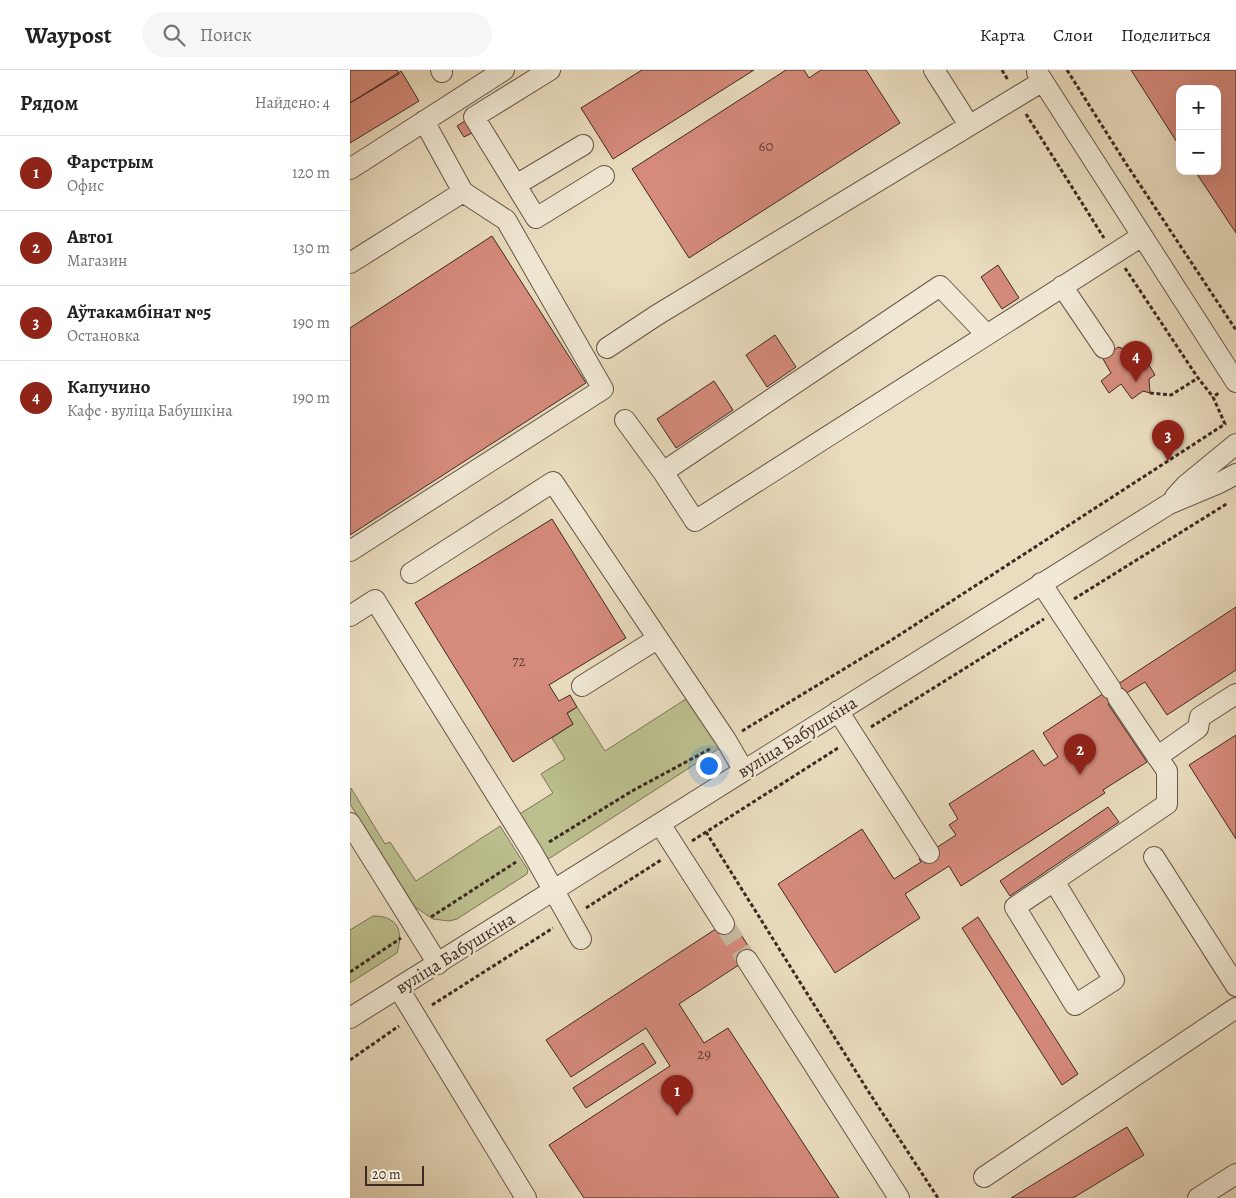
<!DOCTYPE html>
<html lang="ru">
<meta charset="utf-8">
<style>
:root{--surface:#fff;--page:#f6f6f6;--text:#222;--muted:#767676;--line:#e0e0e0;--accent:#8f2418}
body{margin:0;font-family:Alegreya,serif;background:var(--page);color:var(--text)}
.controls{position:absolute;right:15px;top:15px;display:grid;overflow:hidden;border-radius:10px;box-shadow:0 5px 20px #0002}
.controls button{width:45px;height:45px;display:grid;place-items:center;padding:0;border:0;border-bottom:1px solid var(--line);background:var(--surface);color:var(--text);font:25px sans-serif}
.scale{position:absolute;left:15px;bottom:12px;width:59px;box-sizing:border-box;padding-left:5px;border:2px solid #3d2921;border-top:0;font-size:14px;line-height:18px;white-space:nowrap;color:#3d2921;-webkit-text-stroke:4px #f1e9d5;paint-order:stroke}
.you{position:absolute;left:358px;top:695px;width:18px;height:18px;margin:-12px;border:4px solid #fff;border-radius:50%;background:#1a73e8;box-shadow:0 0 0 8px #1a73e833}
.badge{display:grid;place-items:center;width:32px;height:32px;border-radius:50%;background:var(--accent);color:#fff;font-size:16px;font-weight:700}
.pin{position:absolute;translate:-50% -41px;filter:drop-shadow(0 1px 2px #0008)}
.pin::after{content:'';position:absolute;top:26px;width:18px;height:15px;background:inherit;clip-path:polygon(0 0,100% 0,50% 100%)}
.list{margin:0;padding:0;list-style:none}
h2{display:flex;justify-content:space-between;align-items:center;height:65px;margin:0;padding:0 20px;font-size:21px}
h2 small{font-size:16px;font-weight:400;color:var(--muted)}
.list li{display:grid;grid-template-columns:32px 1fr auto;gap:15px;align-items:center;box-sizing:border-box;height:75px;padding:0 20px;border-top:1px solid var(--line)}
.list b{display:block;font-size:19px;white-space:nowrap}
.list p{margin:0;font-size:16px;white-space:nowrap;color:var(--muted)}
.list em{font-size:16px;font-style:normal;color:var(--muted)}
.icon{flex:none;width:28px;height:28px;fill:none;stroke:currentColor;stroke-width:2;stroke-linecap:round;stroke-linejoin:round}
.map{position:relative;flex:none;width:886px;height:1128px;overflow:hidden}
header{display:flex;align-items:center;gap:30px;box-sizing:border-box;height:70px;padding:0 25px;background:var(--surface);border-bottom:1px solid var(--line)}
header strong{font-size:24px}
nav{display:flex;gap:28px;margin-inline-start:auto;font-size:18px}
.search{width:350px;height:45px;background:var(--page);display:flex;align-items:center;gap:12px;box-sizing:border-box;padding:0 18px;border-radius:28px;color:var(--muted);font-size:19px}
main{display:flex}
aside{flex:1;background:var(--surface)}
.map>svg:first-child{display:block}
.grass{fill:#bcbf8e;stroke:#7c7458}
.building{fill:#d68b7c;stroke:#3d2921}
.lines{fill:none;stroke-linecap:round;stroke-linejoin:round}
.minor-tunnel{stroke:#c7b99f;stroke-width:20;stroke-dasharray:20 10;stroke-linecap:butt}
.minor-casing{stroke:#685648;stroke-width:22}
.path{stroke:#3d2921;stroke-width:3;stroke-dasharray:4 2.5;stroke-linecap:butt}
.minor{stroke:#f1e9d5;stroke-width:20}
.labels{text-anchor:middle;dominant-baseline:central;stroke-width:5;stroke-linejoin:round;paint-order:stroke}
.number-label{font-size:15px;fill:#634238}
.street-label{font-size:18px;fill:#3d2921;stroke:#f1e9d5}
</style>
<header>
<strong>Waypost</strong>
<div class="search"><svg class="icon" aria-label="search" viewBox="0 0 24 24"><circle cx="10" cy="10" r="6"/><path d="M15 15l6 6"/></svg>Поиск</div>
<nav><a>Карта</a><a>Слои</a><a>Поделиться</a></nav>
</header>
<main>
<aside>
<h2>Рядом<small>Найдено: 4</small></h2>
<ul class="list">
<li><span class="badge">1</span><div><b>Фарстрым</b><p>Офис</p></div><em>120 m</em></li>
<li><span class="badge">2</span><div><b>Авто1</b><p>Магазин</p></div><em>130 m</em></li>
<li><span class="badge">3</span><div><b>Аўтакамбінат №5</b><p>Остановка</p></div><em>190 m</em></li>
<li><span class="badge">4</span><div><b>Капучино</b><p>Кафе · вуліца Бабушкіна</p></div><em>190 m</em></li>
</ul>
</aside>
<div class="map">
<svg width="886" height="1128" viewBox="0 0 886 1128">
<rect width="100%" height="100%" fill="#eaddbf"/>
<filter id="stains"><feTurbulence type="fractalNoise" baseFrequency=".004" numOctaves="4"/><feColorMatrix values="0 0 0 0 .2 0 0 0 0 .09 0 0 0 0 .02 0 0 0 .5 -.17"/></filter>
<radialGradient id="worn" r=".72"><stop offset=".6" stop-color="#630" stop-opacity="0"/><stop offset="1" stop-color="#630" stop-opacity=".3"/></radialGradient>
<path class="grass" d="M339,627L370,678L200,788H194L168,745L203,723L191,704L215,689L202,668L223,654L217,644L227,637L255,681Z
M1,718L35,774L40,772L66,811L150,756L178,800L177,804L107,849L99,851L83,849L65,837L0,734Z
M23,846C47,846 54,860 47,883L0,913V860Z"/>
<path class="building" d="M0,0H47L49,4L0,33Z
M292,0H404L263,89L231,38Z
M436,0H454L459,8L471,0H516L550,53L339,188L282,99Z
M781,0H886V163L845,101H867V19H830V77Z
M51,1L69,31L0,73V33Z
M115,51L122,63L114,67L107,56Z
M142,166L236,313L0,465V258Z
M648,195L669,228L652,239L631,207Z
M425,265L446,297L417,317L396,285Z
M768,277L793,285L805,305L799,309L800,323L793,321L782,329L771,314L759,323L751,311L761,303L753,289Z
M364,311L383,340L326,378L307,349Z
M202,449L276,568L199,615L209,631L220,625L227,637L217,643L223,654L163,692L65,533Z
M886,537V600L817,645L795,612L758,634L797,692L753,720L755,723L611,816L599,796L555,824L570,848L485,903L428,814L512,759L544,809L571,792L569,789L606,765L599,755L608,749L599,734L683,680L694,696L708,687L693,663Z
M886,665V769L839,695Z
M758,737L769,752L660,826L650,811Z
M628,847L728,1004L712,1015L612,858Z
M381,849L404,885L329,934L354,973L378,958L489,1128H234L199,1075L320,996L296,958L221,1007L196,970Z
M293,973L306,993L236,1038L223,1018Z
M777,1057L794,1085L723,1128H661Z"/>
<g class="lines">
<path class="minor-tunnel" d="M374,854L397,890"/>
<g class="minor-casing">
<path id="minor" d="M91,0L92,2
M200,0L124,47L186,148L254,106
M584,0L619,55
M687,2L886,312
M0,99L154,0
M166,115L233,75
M0,193L113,122
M712,216L754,278
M636,264L590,216L313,402L345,451L792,166
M257,278L307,245L693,11
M275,350L313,402
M825,427L836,415L886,374
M0,481L253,319L156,150L113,122L74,51
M61,503L203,412L376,670L394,701
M691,513L761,619
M0,546L25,530L182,782L231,869
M232,616L307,569
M488,641L579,783
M807,687L848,658L850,647L886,624
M0,753L88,894
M310,754L374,854
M804,787L886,916
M704,811L665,837L725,935L764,910L704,811L817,734V701L768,628
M397,890L549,1128
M49,919L176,1128
M0,948L819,434L869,413L886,404
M634,1107L886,938
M848,1128L886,1104"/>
</g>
<path class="path" d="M652,0L658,10
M717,0L775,92L886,260
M676,44L754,168
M775,198L848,308L863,327
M800,323L821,325L848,308
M724,529L878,433
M521,657L694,549
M392,661L540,571L875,354L863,327L870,322
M356,762L520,1024L588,1128
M342,771L488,678
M199,772L282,721L360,679
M236,838L311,790
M81,847L166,792
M0,902L51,868
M82,935L203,858
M0,990L49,956"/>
<use href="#minor" class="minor"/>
</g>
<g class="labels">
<g class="number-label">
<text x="416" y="76">60</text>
<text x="169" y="591">72</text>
<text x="354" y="984">29</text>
</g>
<g class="street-label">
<text transform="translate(447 667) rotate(-32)">вуліца Бабушкіна</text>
<text transform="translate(105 883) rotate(-32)">вуліца Бабушкіна</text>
</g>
</g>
<rect width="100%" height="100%" filter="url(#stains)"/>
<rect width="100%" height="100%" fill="url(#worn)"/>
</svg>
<div class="controls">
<button>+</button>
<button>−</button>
</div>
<div class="scale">20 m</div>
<div class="you"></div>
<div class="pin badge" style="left:327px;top:1046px">1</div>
<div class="pin badge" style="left:730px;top:705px">2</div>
<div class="pin badge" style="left:818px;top:391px">3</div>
<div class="pin badge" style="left:786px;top:312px">4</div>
</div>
</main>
